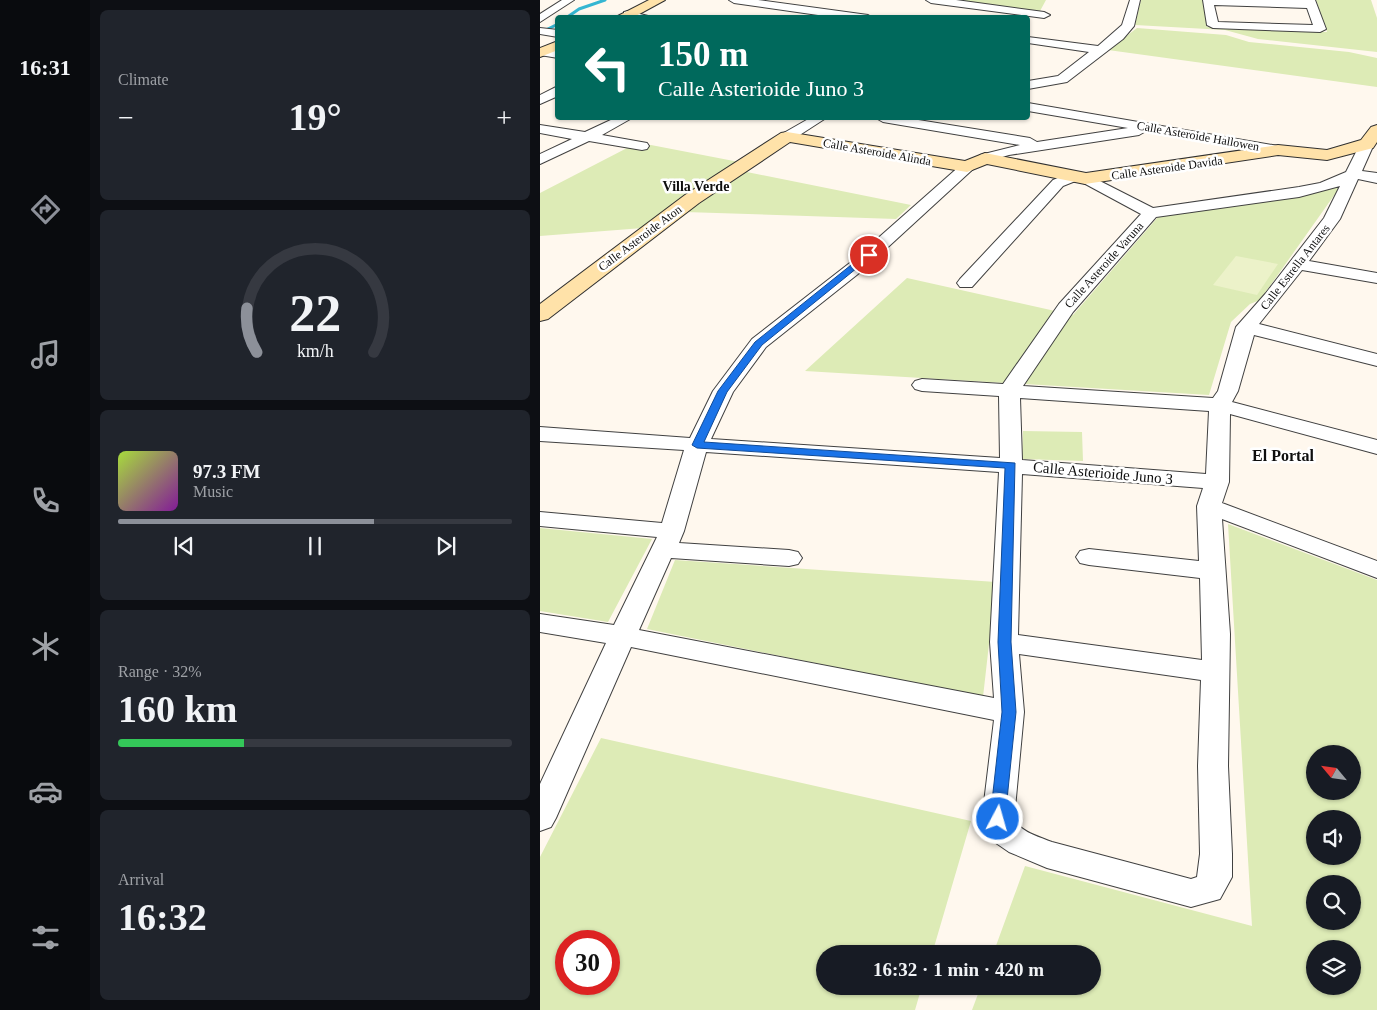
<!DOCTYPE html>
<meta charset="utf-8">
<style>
:root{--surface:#171b24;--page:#20242c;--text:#f1f3f6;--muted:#9ea1a6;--line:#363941;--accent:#8c9099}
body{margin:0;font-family:"Times New Roman",serif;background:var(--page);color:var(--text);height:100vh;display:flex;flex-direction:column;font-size:19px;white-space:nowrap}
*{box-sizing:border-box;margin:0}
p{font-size:16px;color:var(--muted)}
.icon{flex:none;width:28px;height:28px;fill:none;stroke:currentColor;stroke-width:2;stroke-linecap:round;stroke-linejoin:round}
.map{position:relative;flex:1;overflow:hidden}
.panel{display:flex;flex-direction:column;gap:10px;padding:10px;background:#0d0f14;width:450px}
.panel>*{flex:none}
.top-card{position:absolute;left:15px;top:15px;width:475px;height:105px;border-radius:5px;box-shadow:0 1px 4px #0004;background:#00695c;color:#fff;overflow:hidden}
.needle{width:32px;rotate:299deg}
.controls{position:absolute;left:766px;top:745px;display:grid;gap:10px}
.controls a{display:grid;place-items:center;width:55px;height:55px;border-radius:50%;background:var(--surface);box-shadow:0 1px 4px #0004;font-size:25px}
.speed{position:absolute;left:15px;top:930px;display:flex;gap:10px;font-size:25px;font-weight:700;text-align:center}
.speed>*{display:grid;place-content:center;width:65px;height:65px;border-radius:50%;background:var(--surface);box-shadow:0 1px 4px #0004;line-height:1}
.speed .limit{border:8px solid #d22;background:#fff;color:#111}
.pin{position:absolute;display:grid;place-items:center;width:42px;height:42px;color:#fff;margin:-21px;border:2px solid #fff;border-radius:50%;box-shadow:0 1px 5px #0007}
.me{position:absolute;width:55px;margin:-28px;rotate:6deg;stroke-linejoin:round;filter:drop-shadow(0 0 4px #0008)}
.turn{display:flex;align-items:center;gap:18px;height:105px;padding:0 20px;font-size:22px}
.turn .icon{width:65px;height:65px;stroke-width:2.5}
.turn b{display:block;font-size:35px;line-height:42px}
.big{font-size:38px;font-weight:800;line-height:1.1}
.panel .widget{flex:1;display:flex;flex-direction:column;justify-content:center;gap:8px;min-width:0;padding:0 18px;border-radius:8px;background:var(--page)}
.panel .dial{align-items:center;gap:0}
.dial svg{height:130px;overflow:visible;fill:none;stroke:var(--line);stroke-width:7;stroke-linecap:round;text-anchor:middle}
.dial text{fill:var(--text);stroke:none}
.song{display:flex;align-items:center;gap:15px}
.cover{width:60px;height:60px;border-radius:8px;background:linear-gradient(135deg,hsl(80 70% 55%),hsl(290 70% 35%))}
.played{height:5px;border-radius:2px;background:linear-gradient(90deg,var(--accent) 65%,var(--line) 65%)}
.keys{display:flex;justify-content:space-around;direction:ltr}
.heat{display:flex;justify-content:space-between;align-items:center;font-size:28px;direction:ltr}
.charge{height:8px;border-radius:4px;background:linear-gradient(90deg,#34c759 32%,var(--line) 0)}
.trip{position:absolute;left:276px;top:945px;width:285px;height:50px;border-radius:25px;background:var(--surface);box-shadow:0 1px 4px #0004;font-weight:800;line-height:50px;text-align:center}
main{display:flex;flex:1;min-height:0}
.menu{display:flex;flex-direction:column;width:90px;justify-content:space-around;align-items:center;background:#090b0e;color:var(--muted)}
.menu .icon{width:35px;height:35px}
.menu .active{color:var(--accent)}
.menu b{font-size:22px;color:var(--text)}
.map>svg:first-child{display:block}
</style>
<main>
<nav class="menu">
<b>16:31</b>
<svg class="icon active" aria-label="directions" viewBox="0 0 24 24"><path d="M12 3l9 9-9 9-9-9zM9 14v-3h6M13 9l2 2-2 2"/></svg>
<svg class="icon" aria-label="music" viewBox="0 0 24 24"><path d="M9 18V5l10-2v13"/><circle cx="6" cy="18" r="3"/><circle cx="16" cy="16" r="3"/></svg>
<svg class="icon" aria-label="phone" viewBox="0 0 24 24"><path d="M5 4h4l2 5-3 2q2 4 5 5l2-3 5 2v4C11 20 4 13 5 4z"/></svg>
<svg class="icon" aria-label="climate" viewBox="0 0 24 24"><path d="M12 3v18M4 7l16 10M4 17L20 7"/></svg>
<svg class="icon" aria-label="car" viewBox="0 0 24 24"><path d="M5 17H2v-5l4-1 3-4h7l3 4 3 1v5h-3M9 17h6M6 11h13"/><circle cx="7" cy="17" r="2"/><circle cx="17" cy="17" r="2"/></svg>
<svg class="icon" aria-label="filters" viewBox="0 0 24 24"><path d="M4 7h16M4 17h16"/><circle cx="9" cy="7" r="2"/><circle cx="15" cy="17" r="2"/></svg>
</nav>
<section class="panel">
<div class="widget"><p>Climate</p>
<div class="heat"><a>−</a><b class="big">19°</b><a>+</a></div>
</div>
<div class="widget dial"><svg viewBox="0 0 100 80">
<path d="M14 69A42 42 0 1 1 86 69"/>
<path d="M14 69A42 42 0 0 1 8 42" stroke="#8c9099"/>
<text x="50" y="56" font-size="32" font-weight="700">22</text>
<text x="50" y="72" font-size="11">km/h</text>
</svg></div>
<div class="widget">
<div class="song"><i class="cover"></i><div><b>97.3 FM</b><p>Music</p></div></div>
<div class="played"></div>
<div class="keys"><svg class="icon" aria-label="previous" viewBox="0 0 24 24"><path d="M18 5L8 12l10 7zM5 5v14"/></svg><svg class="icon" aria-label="pause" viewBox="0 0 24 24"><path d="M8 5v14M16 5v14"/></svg><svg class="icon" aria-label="next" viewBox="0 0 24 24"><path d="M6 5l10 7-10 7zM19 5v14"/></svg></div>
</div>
<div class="widget"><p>Range · 32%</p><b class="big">160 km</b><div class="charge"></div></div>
<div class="widget"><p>Arrival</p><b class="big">16:32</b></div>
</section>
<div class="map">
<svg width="837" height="1010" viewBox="0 0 837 1010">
<rect width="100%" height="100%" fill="#fff8ee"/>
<!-- green -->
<path fill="#ddebb6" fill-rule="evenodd" d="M406,0H506L500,11Z
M601,0H663L667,27L787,32L776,0H831L837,18V52L718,39L685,30L595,25Z
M597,28L686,35L709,42L809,52L837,58V87L568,50Z
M111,145L199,162L103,228L0,236V193L89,147Z
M202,171L371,205L356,219L145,212Z
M800,187L720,300L710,304L691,322L669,395L265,371L367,278L533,315L618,217Z
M483,431L542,432L543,461L482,459Z
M688,524L837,580V1010H432L441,986H552V954H453L485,866L712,926ZM775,754H812V791H775ZM775,819H812V856H775ZM775,884H812V921H775ZM775,949H812V986H775Z
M0,528L112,539L68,622L0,611Z
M135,560L456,582L443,697L107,629Z
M61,738L431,821L392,954H285V986H382L375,1010H0V857ZM69,941V984H26V941Z"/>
<!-- pitch -->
<path fill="#ecf2c9" d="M696,256L738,264L717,295L673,285Z"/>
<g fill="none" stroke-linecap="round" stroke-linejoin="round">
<!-- stream -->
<path stroke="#35b6d2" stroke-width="3" d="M26,18L39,9L65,0
M0,33L18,24"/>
<defs>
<path id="street" d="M22,0H34L0,22V14Z
M189,0H218L328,15L333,18H299L194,3Z
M386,0H416L504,12L510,15L504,18L391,3Z
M590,0H600L594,26L583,39L527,82L488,89V81L518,76L549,52L488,43V37L558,46L582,25Z
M663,0H775L786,29L780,32L673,28L667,25ZM674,5L767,8L773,25L678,22Z
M88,11L116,18L84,16V12Z
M0,28L18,30V37L0,34Z
M2,48L18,50V58L0,55V49Z
M18,86V96L0,104V95Z
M488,103L738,146L745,150L738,154L606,131L599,135L469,155L445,162L438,158L440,155L480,145L343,122L336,118H366L490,138L497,142L588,128L488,111Z
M75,118H92L62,135L107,143L109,146L107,149L102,150L49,141L0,164V154L32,139L0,133V125L45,132Z
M270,118H286L252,140H242L240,137L242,134Z
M827,140L834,144L822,171L837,173V183L818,179L800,219L769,261L837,273V283L762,270L719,324L837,354V366L714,335L698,391L692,402L837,440V454L690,414L689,482L682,503L837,561V578L682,519L690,634L688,766L692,854V877L680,899L651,907L507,868L469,852L453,841L442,819L454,720L91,647L16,818L11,827L0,831V784L66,643L0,632V614L74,625L117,537L0,526V512L122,523L144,450L0,441V427L150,438L173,391L212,339L311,262L422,164H432L435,167L432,170L323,270L226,347L193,392L171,439L460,458L459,396L382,391L375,389L372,385L375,381L382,379L463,384L519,304L601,214L538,180L523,186L432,287H420L417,283L420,279L513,180L534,171L541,175L550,176L613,208L759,187L780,183L806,172L820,144ZM800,186L784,218L726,293L696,327L678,391L673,398L483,386L533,312L616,217L759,197ZM480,398L669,411L666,474L482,460ZM166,452L459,472L450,642L454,698L99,630L131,558L249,566L258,564L262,558L258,552L249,550L139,543L144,531ZM482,474L663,488L657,506L659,561L549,549L540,551L536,557L540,563L549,565L660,578L662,660L478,635ZM479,654L661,680L658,766L660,854L657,877L651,879L512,842C500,837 480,832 474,819L484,712Z"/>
<path id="secondary" d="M109,0H125L92,18H74Z
M18,41V50L0,57V48Z
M837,125V142L833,148L787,160L738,155L545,184L447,164L427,172L250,142L159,203L8,319L0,321V304L145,195L241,133L247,132L425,161L445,153L546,173L738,145L787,150L821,140L831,127Z"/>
</defs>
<!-- street casing -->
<use href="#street" stroke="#414141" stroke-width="2"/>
<!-- secondary casing -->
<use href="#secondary" stroke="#303030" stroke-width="2"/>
<!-- street -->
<use href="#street" fill="#fff" fill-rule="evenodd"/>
<!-- secondary -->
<use href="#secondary" fill="#ffe2a9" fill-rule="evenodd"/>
</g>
<!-- route -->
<path fill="#1a73e8" stroke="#114b97" d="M326,253L333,255L222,345L187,392L164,442L475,463L471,642L476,712L465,819L463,824L458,825L452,824L450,819L462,712L458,642L465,468L157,448L152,445L178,391L215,342Z"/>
<g text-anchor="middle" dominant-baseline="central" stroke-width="5" stroke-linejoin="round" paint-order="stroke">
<!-- far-street labels -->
<g font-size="12" fill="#0e0e0e" stroke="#fff">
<text transform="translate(658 136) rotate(10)">Calle Asteroide Hallowen</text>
<text transform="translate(337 152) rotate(10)">Calle Asteroide Alinda</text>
<text transform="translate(627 168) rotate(-8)">Calle Asteroide Davida</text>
<text transform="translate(100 238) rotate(-37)">Calle Asteroide Aton</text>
<text transform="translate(564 265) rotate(-48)">Calle Asteroide Varuna</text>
<text transform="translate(755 267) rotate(-52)">Calle Estrella Antares</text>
</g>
<!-- far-neighbourhood labels -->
<g font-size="14" font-weight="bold" fill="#0e0e0e" stroke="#fff">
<text x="156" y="186">Villa Verde</text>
</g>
<!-- street labels -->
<g font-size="15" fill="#0e0e0e" stroke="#fff">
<text transform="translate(563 473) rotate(5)">Calle Asterioide Juno 3</text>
</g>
<!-- neighbourhood labels -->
<g font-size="16" font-weight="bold" fill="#0e0e0e" stroke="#fff">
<text x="743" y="455">El Portal</text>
</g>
</g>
</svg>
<div class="controls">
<a><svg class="needle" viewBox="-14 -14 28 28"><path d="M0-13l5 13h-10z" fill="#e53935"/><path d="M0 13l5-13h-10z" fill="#9ea1a6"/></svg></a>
<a><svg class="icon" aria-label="sound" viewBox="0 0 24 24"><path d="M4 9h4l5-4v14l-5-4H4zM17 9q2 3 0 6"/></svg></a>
<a><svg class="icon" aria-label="search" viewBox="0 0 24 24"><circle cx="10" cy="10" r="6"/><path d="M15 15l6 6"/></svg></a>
<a><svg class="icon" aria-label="layers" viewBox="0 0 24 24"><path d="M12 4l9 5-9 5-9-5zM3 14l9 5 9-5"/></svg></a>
</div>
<div class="speed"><div class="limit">30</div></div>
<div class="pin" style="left:329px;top:255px;background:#d93025"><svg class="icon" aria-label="arrive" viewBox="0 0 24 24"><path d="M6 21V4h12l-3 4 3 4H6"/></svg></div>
<svg class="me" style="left:458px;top:819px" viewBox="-20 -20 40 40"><circle r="17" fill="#1a73e8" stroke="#fff" stroke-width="3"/><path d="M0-11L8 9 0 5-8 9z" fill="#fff"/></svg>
<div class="trip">16:32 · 1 min · 420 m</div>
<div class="top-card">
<div class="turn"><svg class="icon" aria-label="left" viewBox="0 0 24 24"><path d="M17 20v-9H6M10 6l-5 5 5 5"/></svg><div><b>150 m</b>Calle Asterioide Juno 3</div></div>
</div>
</div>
</main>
